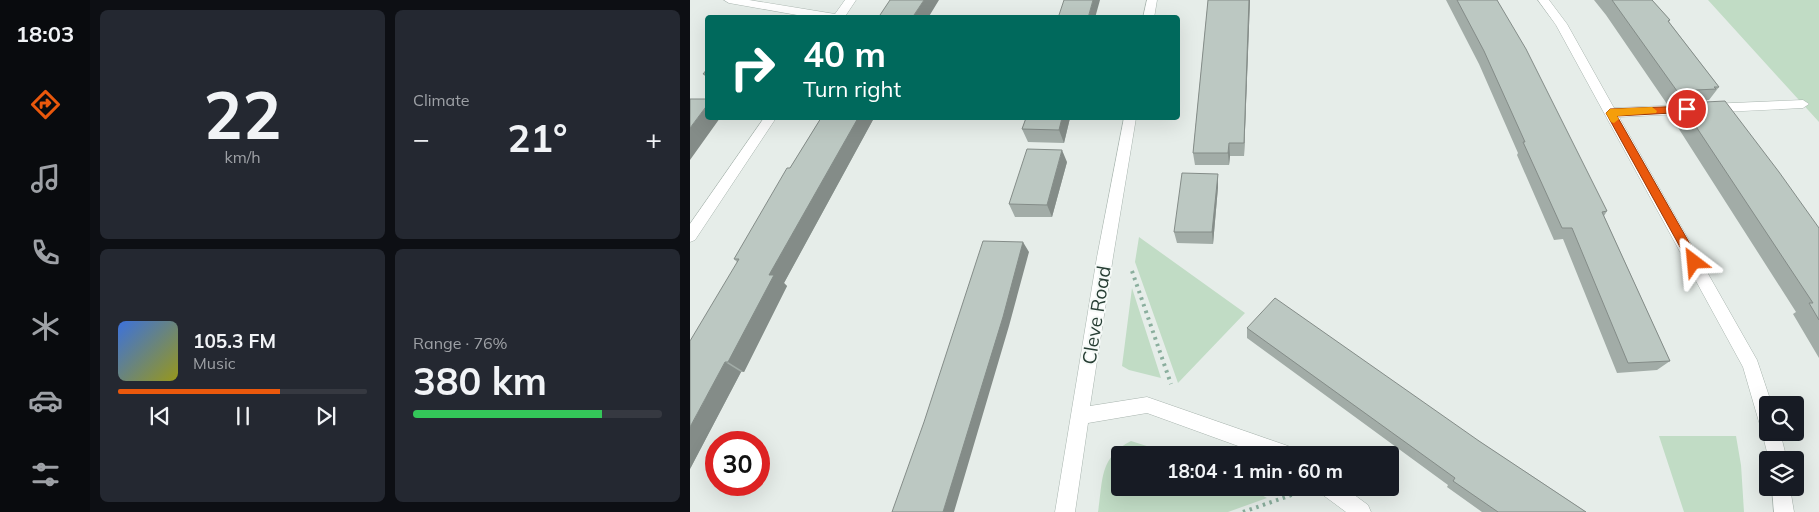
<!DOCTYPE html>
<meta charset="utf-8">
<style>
:root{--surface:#171b24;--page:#242831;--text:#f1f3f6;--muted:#9ea1a6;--line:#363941;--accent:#ea580c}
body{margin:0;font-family:Mulish,sans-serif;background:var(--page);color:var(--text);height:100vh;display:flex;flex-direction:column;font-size:19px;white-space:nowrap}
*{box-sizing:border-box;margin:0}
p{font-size:16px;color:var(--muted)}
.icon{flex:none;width:28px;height:28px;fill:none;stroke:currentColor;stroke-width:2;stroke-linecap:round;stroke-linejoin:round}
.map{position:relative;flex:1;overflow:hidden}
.drawer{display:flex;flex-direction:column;gap:10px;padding:10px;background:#0d0f14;width:600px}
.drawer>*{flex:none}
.hud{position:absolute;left:15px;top:15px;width:475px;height:105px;border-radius:5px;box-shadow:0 5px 20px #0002;background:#00695c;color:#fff;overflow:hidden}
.controls{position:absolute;left:1069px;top:396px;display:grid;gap:10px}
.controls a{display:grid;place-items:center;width:45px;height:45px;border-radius:5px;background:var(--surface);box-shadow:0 5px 20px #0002;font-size:25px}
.speed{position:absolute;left:15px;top:431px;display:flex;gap:10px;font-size:25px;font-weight:700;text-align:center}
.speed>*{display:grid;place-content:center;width:65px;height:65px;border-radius:50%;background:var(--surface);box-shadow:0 5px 20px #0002;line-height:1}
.speed .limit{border:8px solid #d22;background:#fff;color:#111}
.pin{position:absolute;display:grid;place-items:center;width:42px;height:42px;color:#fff;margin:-21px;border:2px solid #fff;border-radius:50%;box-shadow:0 1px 5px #0007}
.me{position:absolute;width:55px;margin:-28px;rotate:331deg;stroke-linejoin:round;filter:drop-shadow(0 0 4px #0008)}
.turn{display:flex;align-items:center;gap:18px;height:105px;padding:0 15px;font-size:22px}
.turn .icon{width:65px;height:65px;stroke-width:2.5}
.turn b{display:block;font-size:35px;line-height:42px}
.big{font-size:38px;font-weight:700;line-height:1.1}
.drawer .card{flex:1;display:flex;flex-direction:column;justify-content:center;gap:8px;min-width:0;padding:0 18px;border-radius:8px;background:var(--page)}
.drawer .dial{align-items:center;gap:0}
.dial b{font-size:65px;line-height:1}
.song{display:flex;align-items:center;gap:15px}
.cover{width:60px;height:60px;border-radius:8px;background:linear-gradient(135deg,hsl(220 70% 55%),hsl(60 70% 35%))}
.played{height:5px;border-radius:2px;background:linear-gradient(90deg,var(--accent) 65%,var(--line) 65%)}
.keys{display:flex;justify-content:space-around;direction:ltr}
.heat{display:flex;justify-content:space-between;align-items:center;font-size:28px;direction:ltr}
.charge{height:8px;border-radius:4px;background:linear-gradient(90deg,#34c759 76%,var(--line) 0)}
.drawer .tiles{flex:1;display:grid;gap:10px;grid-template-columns:repeat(2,1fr)}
.trip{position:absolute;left:421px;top:446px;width:288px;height:50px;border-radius:5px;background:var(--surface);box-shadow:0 5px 20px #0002;font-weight:700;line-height:50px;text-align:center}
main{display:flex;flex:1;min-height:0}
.tab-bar{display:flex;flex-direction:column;width:90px;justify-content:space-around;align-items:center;background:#090b0e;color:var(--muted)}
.tab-bar .icon{width:35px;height:35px}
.tab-bar .current{color:var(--accent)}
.tab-bar b{font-size:22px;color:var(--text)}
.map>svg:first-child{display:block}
</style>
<main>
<nav class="tab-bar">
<b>18:03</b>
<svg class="icon current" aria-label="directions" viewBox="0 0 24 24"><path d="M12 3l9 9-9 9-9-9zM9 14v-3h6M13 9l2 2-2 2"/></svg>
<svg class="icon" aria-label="music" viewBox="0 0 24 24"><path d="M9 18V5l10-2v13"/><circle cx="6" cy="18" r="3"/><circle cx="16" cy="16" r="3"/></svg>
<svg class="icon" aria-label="phone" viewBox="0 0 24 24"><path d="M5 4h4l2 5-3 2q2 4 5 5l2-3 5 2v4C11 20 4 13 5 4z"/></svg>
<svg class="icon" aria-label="climate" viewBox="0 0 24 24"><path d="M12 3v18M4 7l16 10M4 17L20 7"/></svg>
<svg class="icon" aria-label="car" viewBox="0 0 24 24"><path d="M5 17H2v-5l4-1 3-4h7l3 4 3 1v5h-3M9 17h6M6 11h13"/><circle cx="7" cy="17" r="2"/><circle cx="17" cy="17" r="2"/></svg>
<svg class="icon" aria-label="filters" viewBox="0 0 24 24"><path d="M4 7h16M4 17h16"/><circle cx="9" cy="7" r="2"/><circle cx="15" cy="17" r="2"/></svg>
</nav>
<section class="drawer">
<div class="tiles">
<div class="card dial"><b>22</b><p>km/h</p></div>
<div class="card"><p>Climate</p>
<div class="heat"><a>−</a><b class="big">21°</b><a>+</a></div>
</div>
<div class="card">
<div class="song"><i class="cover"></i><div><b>105.3 FM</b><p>Music</p></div></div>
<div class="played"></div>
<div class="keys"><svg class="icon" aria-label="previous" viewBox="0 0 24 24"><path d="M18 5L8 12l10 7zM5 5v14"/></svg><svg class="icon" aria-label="pause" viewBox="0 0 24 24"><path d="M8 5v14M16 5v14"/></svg><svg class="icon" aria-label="next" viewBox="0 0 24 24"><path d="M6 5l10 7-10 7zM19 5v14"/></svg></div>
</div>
<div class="card"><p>Range · 76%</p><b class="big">380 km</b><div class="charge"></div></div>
</div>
</section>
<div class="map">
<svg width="1129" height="512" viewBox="0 0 1129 512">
<rect width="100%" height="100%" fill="#e6ede9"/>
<!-- green -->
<path fill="#c1dcc5" d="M1018,0H1129V122Z
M449,237L555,313L488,383L445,262Z
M442,288L471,378L439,370L432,366Z
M969,436H1046L1051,465L1054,512H994Z
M441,441L485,455H430V488H559L577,498L538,512H408C413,481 409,457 441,441Z"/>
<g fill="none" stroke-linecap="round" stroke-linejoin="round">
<defs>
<path id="minor" d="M34,0H59L145,14L155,0H166L154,18H124L39,3Z
M457,0H467L464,18H453Z
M848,0H859L877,24L924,108L1113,100L1119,104L1113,108L929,117L1067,360L1082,405H1078V432H1090L1097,460H1079L1072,432L1073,429L1069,422L1053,367L866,25Z
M74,118H86L5,240L0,242V224Z
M434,118H446L423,257L400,406L457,397L598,446L604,449L607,455H573L457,413L398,423L385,512H365L407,257Z
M631,488H655L678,505L681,512H656L633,495Z
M1082,488H1100L1104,512H1084Z"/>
</defs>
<!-- minor casing -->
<use href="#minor" stroke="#a9b5af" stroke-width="1"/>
<!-- path -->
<path stroke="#8aae9d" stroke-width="4" stroke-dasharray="2.5 4.5" stroke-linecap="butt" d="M442,271L481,384
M553,512L613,491"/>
<!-- minor -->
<use href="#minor" fill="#fff" fill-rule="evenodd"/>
</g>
<!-- wall -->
<path fill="#a2aca7" d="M518,0H560L554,156H540L539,165H505L503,153Z
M756,0H807L917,211L914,216L980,361L967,370L927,373L873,239L864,240L827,155L828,153L789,64Z
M904,0H962L980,20L979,22L1029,87L1019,100H1017L1016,102L1129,228V358L1103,314L1106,312L987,126L990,122L986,116L995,103L977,104L916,15Z
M18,68V79L13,74Z
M131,118H184L94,283L97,286L54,372H51L0,469L47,262L44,259L100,168Z
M336,118H380L374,143L338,142L332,129Z
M377,162L362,217H325L319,204Z
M528,174V187L523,244L487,243L484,232Z
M557,328L789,441L896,512H792L757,487L758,485L557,338Z"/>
<!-- shaded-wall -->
<path fill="#848c88" d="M234,0H249L238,18H222Z
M403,0H410L405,18H398Z
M559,0H560L554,156V143Z
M18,104V118H30L0,160V128Z
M168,118H184L94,283L97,286L54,372L38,362L79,275Z
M372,118H380L374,143L369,130Z
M539,143L540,156L539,165L538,153Z
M372,150L377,162L362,217L357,205Z
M528,174V187L523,244L522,232Z
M333,242L339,252L319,326L264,512H253Z
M35,362L51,372L0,469V427Z"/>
<!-- building -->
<path fill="#bcc8c2" stroke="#848c88" d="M200,0H234L222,18H188Z
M374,0H403L398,18H368Z
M518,0H559L554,143H539L538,153H503Z
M767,0H807L836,49L917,211L912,212L980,361L938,363L882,228H872L833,142H835L794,51Z
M922,0H962L980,20L978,21L1029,87H1024L1026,89L987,91Z
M18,68V74H13Z
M0,99H18V104L0,128Z
M1035,101L1089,172L1129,228V320L1119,303H1123L997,113H1002L995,103Z
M131,118H168L79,275H84L38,362H35L0,427V341L49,259H44L97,168H100Z
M336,118H372L369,130L332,129Z
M337,149L372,150L357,205L319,204Z
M492,173L528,174L522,232H484Z
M293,241L333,242L313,317L253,512H202L234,422Z
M585,298L789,441L896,512H808L763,481L765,478L557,328Z"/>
<!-- route -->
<path fill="#ea580c" stroke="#983908" d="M997,106L1001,107V112L927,116L1008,258L1009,262L1008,265H1000L916,113L920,109Z"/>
<!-- slow -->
<path fill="#f59e0b" d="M962,107L967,111L966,113L927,116L929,119L924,123L921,122L916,113L920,109Z"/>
<g text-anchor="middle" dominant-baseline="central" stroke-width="4" stroke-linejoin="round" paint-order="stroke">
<!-- street labels -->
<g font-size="19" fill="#273e34" stroke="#f6faf8">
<text transform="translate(406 315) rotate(-81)">Cleve Road</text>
</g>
</g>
</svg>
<div class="controls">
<a><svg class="icon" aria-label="search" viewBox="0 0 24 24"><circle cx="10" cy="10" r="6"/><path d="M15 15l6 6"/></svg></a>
<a><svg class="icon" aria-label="layers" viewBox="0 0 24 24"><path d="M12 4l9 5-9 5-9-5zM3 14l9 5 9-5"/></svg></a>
</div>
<div class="speed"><div class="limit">30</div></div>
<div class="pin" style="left:997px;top:109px;background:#d93025"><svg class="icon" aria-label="arrive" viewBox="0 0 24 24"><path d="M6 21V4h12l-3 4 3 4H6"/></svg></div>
<svg class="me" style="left:1004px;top:262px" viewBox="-20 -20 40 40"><path d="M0-17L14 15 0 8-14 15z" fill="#ea580c" stroke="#fff" stroke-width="4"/></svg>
<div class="trip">18:04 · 1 min · 60 m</div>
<div class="hud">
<div class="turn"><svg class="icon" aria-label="right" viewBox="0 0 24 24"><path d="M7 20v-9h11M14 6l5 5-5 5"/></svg><div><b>40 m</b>Turn right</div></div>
</div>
</div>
</main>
